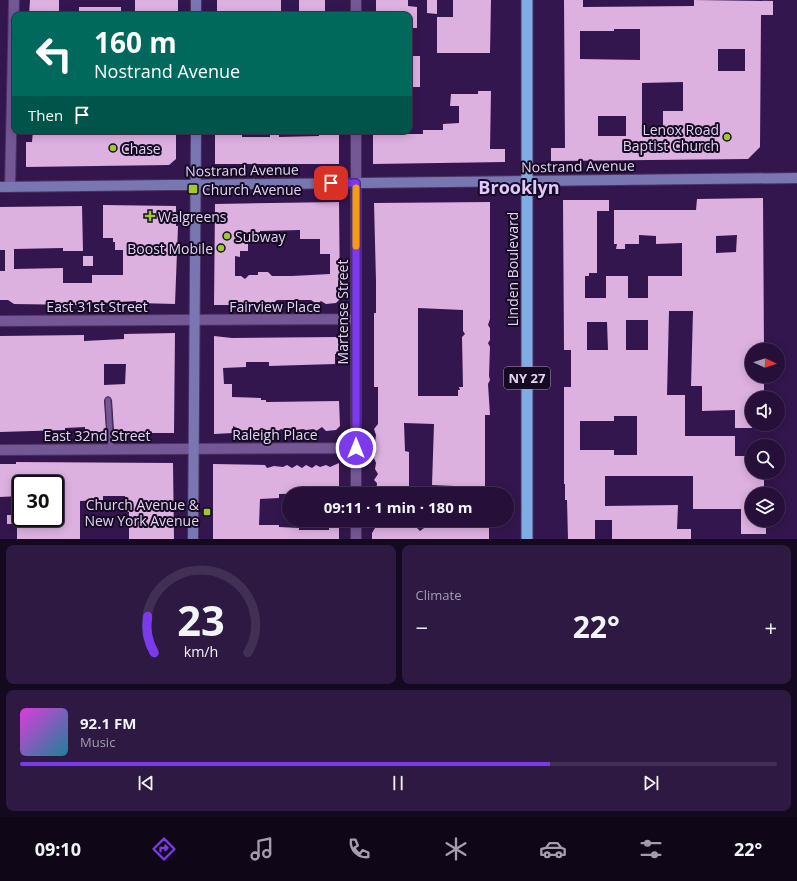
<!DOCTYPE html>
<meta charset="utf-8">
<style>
:root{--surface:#26103a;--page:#2e1942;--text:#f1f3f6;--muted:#a49daf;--line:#423054;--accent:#7c3aed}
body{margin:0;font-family:"Open Sans",sans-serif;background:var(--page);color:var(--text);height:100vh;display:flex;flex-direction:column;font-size:15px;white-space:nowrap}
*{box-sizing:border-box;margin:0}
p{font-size:13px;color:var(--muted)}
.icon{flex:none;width:22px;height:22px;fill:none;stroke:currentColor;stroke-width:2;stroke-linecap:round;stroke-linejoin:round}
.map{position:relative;height:539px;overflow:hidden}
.details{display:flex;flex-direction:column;gap:6px;padding:6px;background:#150920;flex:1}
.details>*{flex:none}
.guide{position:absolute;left:12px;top:12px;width:400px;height:122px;border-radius:8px;box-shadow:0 2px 10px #0003,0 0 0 1px var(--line);background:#00695c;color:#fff;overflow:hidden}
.needle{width:26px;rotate:94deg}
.buttons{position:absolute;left:745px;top:343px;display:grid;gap:8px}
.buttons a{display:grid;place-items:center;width:40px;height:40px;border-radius:50%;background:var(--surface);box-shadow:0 2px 10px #0003,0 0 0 1px var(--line);font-size:20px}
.speed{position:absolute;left:12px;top:475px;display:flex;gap:8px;font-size:20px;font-weight:700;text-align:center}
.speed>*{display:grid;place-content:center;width:52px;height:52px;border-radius:50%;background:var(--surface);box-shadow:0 2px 10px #0003,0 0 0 1px var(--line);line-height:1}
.speed .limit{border:2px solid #111;border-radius:6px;background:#fff;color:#111}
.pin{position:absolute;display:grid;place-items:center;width:34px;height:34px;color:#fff;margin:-17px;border-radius:8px;box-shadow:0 2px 6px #0006}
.me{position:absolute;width:44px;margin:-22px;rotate:0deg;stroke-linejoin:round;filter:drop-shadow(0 0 3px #0008)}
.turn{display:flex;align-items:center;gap:14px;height:84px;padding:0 16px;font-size:18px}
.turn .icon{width:52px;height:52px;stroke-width:2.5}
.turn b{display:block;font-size:28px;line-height:34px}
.then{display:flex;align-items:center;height:38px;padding:0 16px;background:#0003;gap:8px;font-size:15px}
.big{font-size:30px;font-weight:700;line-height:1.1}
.details .card{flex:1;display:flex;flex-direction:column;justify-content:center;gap:6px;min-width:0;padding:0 14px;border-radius:8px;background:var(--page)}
.details .dial{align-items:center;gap:0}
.dial svg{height:104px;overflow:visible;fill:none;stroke:var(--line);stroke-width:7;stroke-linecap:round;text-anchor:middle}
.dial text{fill:var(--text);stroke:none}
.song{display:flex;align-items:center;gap:12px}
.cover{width:48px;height:48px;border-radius:6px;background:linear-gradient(135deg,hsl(300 70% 55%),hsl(190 70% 35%))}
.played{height:4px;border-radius:2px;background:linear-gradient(90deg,var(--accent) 70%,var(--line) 70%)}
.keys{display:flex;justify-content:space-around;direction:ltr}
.heat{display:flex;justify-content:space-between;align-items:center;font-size:22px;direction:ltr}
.details .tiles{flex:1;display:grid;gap:6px;grid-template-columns:1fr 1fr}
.card:last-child{grid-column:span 2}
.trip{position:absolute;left:282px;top:487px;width:232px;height:40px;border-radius:20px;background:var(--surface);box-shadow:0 2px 10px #0003,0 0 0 1px var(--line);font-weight:700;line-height:40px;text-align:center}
.dock{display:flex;height:64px;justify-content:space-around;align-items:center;background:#0f0617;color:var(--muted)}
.dock .icon{width:28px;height:28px}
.dock .on{color:var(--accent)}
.dock b{font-size:18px;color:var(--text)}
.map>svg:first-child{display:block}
</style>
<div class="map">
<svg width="797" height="539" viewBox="0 0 797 539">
<rect width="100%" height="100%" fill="#33164e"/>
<!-- building -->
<path fill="#dcb0df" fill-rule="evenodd" d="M30,0H59V15H29Z
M135,0H178V15H135Z
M217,0H281V15H217Z
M299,0H325V15H299Z
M376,0H408V6L417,7V28H409V15H376Z
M427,0H437V14L427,13Z
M453,0H491L490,53H437V17H453Z
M564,0H583V7L694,6V0L773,1V15H761L760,147L748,159L551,161V148H565ZM614,29H640V60L580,59V31H614ZM718,49H745V71H718ZM683,82V111H663V135H642V83ZM598,116H626V136H598Z
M79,7H121V15H79Z
M409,56H420V87H409Z
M478,91H491L490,149H505V162L373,164V131H390V134H423V130H443V124L459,123V106H450L451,94H478Z
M33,131H176V159L169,165L26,167V142H32Z
M215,131H242V137H270V131H279V137L319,136V131H339V164H215Z
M763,198L764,350H752V376H764V398H752V428H735V410L702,411V386H691L693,311H669L667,395H685V436H735V456H752V472H764V494H752V520H766V534H741V509H693V476H605V506L678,505L677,529H691V539H612V520H595V539H568L567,500H565V484H564V387H571V350H564L563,200H609V211H597V273H589V276H585V298H606V276H628V298H648V276H682V243L656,244V236L639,235V244H625V249H616L617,244H614V210H696L697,199ZM737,235L736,252L716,253V236ZM626,320H648V350H626ZM587,322H607L608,350H587ZM614,416H637V455H614V450H580V421H614Z
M339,202L340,299L336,303L326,304L321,301L317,304L311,300H277L271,305L265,302L261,304L254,302L239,305H214L215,204ZM300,230V239H320V254H330V274L292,276H272L268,272H258V275H249L245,279L241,276H235V256L240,257V251H248V242H260V231Z
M490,202V319L488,325L490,328V340L488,343L490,347L489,376L490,380L488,384L490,415H485V494H455V486L432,485L434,424L404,423L405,451L409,452V492H405V494H376L377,483L374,480L378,474L375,469L376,463L374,458L376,452L374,449L376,435L374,429L378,424V387H374V313H376V281L374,203ZM418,308L463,310V331L465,334L462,337L463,387H459L460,390H458V396H418Z
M103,205L176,206V226H178L175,304L136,303V301L119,302L116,300L110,303L80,302V305L14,304L8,300H0V271H5V250H0V207L82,206L83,251H63V248L14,249V269L63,268V283H92V275H123V250H115V242H113V238H103Z
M83,256H93V266H83Z
M175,333L174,433H126V431H114L112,400L108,396L104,400L106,431L104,432H85V427L65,428V430L0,432V336L84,335V341L124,339V334ZM104,364H126L125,384L104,385Z
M214,336L232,338L338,337L339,354H335V364L269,366V362H246V367L223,368L224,384H232V397L261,398V400H266V402L339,401L340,426L336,430L326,431L322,427L316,431L314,429L306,430L303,429L288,431L281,429L278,431L273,429L268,432L265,429L255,431L249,429L245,432L233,426V433L214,434Z
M16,462L173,463L174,539H129V512H126L125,496H103V500L80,501V539H17V524H7V515H21V518H55V484H21V496L0,497V464H16Z
M339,463V493L279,494V498L260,499L259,525H279V527L299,528V530H329V520H339V539H213V464L265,465L267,468L274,466L283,467L287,465L292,468L297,465L302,468L306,465L312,468L316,465L320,467L326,465L330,467Z
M452,520H489V539H372V533L375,528H383V524L412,526V528H417L420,531L424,528H452Z"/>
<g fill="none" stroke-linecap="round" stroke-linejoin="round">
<defs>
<path id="service" d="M108,400L111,449"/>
<path id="minor" d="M356,15V0
M10,187L14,0
M0,321L356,319
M0,450L356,448
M356,494V131
M356,539V520"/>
<path id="secondary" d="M196,15V0
M0,187L797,178
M193,539L196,131"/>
<path id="trunk" d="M527,539V0"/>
</defs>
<!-- service casing -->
<use href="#service" stroke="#4b3261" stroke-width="7"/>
<!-- minor casing -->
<use href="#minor" stroke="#4b3261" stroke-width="12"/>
<!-- secondary casing -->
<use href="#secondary" stroke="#4b3261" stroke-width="12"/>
<!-- trunk casing -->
<use href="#trunk" stroke="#4b3261" stroke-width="13"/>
<!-- service -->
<use href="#service" stroke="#745795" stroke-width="5"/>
<!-- minor -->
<use href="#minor" stroke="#745795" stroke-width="10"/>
<!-- secondary -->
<use href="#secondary" stroke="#7877b2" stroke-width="10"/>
<!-- trunk -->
<use href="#trunk" stroke="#80ace4" stroke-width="11"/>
</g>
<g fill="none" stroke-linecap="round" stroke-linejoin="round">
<defs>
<path id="route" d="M331,183H356V448"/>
</defs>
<!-- route casing -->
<use href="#route" stroke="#51269a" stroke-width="10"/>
<!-- route -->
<use href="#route" stroke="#7c3aed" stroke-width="7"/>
<!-- slow -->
<path stroke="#f59e0b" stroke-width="7" d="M356,246V188"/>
</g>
<!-- markers -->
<g fill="#9eca2e" stroke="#160a22" stroke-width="1.5">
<circle cx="727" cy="137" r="4"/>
<circle cx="113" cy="148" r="4"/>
<rect x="188" y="184" width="10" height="10" rx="2"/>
<path d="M148 210h4v4h4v4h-4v4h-4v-4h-4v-4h4z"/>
<circle cx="227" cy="236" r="4"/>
<circle cx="221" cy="248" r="4"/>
<rect x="203" y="508" width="8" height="8" rx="2"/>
</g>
<g text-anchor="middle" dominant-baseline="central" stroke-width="4" stroke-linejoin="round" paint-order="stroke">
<!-- shield labels -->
<rect fill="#160a22" stroke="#a496b6" stroke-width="1" x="504" y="367" width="46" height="22" rx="3"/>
<g font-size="13" font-weight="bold" fill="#e1d2f5">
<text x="527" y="378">NY 27</text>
</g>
<!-- poi labels -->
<g font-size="14" fill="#e1d2f5" stroke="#160a22" text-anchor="start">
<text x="719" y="129" text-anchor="end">Lenox Road<tspan x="719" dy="16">Baptist Church</tspan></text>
<text x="121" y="148">Chase</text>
<text x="202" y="189">Church Avenue</text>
<text x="158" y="216">Walgreens</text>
<text x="235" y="236">Subway</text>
<text x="213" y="248" text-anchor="end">Boost Mobile</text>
<text x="199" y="504" text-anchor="end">Church Avenue &amp;<tspan x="199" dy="16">New York Avenue</tspan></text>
</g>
<!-- street labels -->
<g font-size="14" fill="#e1d2f5" stroke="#160a22">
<text transform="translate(578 166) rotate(-1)">Nostrand Avenue</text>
<text transform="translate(242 170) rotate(-1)">Nostrand Avenue</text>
<text transform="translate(512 269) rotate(-90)">Linden Boulevard</text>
<text x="97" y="306">East 31st Street</text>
<text x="275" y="306">Fairview Place</text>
<text transform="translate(342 312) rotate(-90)">Martense Street</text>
<text x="275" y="434">Raleigh Place</text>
<text x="97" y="435">East 32nd Street</text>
</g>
<!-- district labels -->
<g font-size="18" font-weight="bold" fill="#e0c8ff" stroke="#160a22">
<text x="519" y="187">Brooklyn</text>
</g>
</g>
</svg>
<div class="buttons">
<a><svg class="needle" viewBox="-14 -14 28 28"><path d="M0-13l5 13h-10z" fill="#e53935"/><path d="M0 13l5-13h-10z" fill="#a49daf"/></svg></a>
<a><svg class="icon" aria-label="sound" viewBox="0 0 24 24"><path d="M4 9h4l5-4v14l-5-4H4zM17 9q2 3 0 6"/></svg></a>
<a><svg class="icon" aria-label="search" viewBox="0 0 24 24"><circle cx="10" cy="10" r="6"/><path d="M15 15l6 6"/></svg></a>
<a><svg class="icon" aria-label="layers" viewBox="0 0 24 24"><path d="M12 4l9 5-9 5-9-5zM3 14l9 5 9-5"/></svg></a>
</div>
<div class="speed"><div class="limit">30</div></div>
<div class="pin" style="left:331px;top:183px;background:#d93025"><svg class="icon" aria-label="arrive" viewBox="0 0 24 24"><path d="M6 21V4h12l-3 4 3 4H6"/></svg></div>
<svg class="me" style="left:356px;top:448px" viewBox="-20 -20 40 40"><circle r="17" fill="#7c3aed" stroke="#fff" stroke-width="3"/><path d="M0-11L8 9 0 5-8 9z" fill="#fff"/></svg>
<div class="trip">09:11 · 1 min · 180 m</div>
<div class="guide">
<div class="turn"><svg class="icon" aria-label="left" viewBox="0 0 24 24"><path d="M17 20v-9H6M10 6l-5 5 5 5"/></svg><div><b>160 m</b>Nostrand Avenue</div></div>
<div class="then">Then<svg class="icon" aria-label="arrive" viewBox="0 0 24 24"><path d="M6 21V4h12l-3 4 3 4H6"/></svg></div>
</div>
</div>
<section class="details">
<div class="tiles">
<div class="card dial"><svg viewBox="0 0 100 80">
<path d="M14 69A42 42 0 1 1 86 69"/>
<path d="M14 69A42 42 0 0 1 9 41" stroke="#7c3aed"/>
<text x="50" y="56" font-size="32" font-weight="700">23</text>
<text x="50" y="72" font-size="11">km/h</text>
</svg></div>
<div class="card"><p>Climate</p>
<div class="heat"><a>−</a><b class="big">22°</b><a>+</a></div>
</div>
<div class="card">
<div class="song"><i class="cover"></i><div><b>92.1 FM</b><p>Music</p></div></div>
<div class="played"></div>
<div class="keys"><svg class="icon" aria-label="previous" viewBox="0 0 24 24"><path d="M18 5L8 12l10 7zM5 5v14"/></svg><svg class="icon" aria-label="pause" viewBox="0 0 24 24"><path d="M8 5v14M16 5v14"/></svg><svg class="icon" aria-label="next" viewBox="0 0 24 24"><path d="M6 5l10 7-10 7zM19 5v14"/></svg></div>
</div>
</div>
</section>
<nav class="dock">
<b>09:10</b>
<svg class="icon on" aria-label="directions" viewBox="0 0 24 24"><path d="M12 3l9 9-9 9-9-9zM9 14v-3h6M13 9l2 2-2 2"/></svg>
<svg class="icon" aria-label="music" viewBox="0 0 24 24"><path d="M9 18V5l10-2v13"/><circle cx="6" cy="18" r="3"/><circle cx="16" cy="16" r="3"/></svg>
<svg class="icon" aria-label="phone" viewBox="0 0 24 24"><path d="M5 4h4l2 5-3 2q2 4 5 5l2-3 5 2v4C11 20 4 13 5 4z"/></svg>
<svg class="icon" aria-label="climate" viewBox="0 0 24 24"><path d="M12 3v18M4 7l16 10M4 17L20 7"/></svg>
<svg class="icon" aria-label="car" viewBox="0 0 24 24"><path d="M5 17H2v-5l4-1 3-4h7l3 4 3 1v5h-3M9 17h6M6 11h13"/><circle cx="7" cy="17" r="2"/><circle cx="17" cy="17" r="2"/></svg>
<svg class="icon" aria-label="filters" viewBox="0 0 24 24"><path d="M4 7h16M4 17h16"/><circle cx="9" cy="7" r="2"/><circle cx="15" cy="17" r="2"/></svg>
<b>22°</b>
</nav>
